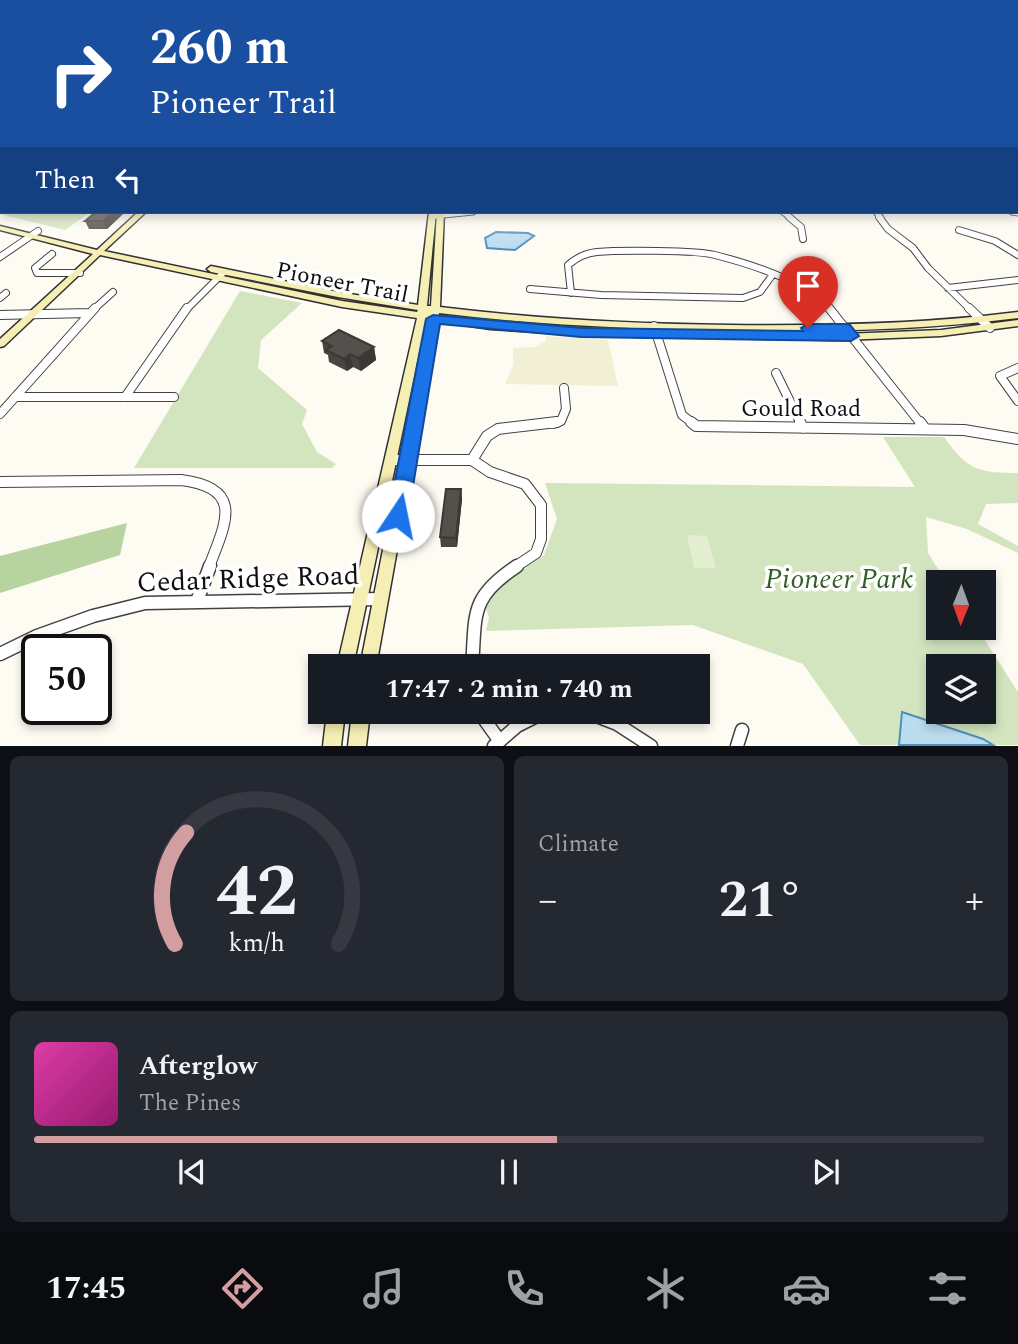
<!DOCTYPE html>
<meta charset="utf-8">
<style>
:root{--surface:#171b24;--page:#242831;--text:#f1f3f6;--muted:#9ea1a6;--line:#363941;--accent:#d39ea2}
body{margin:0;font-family:Spectral,serif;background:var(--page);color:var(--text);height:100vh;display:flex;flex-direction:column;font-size:26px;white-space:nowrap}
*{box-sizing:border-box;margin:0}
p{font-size:23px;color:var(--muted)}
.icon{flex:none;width:38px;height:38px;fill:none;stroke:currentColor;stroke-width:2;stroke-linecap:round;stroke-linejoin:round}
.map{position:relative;height:746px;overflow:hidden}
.drawer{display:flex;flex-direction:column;gap:10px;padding:10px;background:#0d0f14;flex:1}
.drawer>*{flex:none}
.guide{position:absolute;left:0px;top:0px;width:1018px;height:214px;box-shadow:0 4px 10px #0003;background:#1a4fa0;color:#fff;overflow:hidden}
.needle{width:46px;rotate:181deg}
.tools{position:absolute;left:926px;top:570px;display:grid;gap:14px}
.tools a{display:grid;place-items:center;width:70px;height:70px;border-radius:0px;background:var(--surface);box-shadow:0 4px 10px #0003;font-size:35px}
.speed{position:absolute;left:21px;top:634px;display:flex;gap:14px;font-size:35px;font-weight:700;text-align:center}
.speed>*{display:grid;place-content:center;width:91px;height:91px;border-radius:50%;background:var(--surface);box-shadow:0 4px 10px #0003;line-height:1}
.speed .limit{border:4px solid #111;border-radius:10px;background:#fff;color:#111}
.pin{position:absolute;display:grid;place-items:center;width:60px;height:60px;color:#fff;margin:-72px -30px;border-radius:50% 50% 50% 0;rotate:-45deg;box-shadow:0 0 7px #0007}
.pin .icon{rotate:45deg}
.me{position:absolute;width:77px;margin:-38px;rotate:11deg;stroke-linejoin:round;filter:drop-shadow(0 0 5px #0008)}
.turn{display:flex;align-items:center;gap:24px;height:147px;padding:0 35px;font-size:32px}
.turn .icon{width:91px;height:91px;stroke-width:2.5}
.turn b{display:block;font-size:49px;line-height:60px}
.then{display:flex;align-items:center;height:66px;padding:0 35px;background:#0003;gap:14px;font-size:26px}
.big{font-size:52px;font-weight:700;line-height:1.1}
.drawer .widget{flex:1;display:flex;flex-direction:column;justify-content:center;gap:10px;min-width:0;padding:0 24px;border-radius:10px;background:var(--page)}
.drawer .dial{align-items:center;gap:0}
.dial svg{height:182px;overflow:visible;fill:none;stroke:var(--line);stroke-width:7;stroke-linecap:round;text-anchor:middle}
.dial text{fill:var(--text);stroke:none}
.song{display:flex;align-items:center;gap:21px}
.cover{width:84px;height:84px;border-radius:10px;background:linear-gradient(135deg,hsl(320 70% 55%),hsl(320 70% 35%))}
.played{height:7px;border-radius:4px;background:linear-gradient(90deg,var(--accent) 55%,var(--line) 55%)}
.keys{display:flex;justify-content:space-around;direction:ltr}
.heat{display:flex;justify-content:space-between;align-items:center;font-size:38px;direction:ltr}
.drawer .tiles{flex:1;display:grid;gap:10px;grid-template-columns:1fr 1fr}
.widget:last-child{grid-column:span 2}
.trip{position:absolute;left:308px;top:654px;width:402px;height:70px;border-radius:0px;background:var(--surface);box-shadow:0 4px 10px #0003;font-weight:700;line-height:70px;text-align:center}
.menu{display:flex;height:112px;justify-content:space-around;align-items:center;background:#090b0e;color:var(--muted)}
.menu .icon{width:49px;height:49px}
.menu .active{color:var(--accent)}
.menu b{font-size:32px;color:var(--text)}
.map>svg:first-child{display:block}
</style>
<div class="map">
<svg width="1018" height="746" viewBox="0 0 1018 746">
<rect width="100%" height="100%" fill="#fdfbf2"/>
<!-- farmland -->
<path fill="#f1efd4" d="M546,336L608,340L618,386L505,384L513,365V348L535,347L546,341Z"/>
<!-- green -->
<path fill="#d2e5bf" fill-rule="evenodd" d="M0,145L2,212H90L65,230L0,214Z
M240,291L302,303L261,340L258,368L307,410L302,424L317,452L336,464L332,468H134Z
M883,437H944C968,471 979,473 1018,473V503L986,504L978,524L1018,546V553L967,529L926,517L928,553L947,583H938V628H977L1018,692V745H860L803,664L693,625L486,631L489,617L485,606L510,578L544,555L557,519L545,483L915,487ZM938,667H984V712H938Z"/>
<!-- forest -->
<path fill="#b7d3a0" d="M127,523L120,555L0,593V556Z"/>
<!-- pitch -->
<path fill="#e3edcf" d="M687,535L707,536L716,568H694Z"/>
<!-- water -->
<path fill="#bcdcef" stroke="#4c90be" stroke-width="2" d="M496,232L528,233L534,236L515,250L487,248L485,238Z
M902,712L983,739L993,745H899Z"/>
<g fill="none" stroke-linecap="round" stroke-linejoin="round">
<defs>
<path id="minor-far4" d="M783,212L791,218
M876,212L881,218
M1012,212L1018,213
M434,216L473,212"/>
<path id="minor-far3" d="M789,217L801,227L803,239
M879,217L888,229L913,248L928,268L971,310
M959,230L995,241L1018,255
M52,254L35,268L37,273H80
M0,257L38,231
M948,288L1018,280
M530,289L601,295L743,298L760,292L771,277
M571,293L568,265C576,258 586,253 597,252C617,250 698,250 715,255C750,264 808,282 830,310
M0,298L6,293
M93,310L113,292
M186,310L222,274"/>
<path id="minor-far2" d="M829,308L921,424
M969,308L990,328
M0,315L89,313
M654,326L682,415L694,424
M1018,368L1000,376L1018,401
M776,373L801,424
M15,397H174
M125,397L187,308
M0,414L95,308
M553,424L561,421L566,409L564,388"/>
<path id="minor-far1" d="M691,422L696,426L964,430L1018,439
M800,422L803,428
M920,422L925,429
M391,460H472L490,472L525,484L541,505V539L536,553L515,567
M472,460L487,436L498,429L557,422
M0,482L181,480C246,488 225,524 209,567"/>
<path id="minor" d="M197,601L210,566
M0,654L37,636L93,616L145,603L381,599
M472,667C476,614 469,598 517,566
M479,712L499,740
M586,712L617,724L651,746
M494,746L517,726L545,712
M737,746L742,730"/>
<path id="secondary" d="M138,212H146L104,251L342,301L417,312L418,310L338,297L211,272L207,269L211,266L338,292L418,305L429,212H436L427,306H431L437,212H444L440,307C537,319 634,324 731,325C827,326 923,324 1018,312V318C923,330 827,332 731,331C634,329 536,325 439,313V316L490,323L602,330L844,334L941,330L1018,320V326L941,336L844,340L602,336L490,329L438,321L376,667H360L428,320L426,319L353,667H337L417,318L342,307L100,255L4,346L0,347V339L93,254L0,230V226L97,250Z
M327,712H345L341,746H323Z
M352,712H370L366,746H348Z"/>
</defs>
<!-- minor-far4 casing -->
<use href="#minor-far4" stroke="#424242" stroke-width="7"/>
<!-- minor-far3 casing -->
<use href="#minor-far3" stroke="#424242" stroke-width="8"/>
<!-- minor-far2 casing -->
<use href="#minor-far2" stroke="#424242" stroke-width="10"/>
<!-- minor-far1 casing -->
<use href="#minor-far1" stroke="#424242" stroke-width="12"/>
<!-- minor casing -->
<use href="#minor" stroke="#424242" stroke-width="15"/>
<!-- secondary casing -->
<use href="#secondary" stroke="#313131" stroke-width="3"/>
<!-- minor-far4 -->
<use href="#minor-far4" stroke="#fff" stroke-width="5"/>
<!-- minor-far3 -->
<use href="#minor-far3" stroke="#fff" stroke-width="6"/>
<!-- minor-far2 -->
<use href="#minor-far2" stroke="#fff" stroke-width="8"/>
<!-- minor-far1 -->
<use href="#minor-far1" stroke="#fff" stroke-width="10"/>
<!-- minor -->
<use href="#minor" stroke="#fff" stroke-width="12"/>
<!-- secondary -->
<use href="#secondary" fill="#f6efb5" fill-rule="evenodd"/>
</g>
<!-- wall -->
<path fill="#4a4541" d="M124,213L107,229H89L85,221Z
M322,341L374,347L376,360L361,371L353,367L347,371L329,362L328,355L324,353Z
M461,489L462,499L457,547H441L440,537Z"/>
<!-- shaded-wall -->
<path fill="#3c3835" d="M114,212H124V213L107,229L103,221Z
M374,347L376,360L361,371L358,358Z
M350,354L353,367L347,371L344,359Z
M461,489L462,499L457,547L456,538Z"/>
<!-- building -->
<path fill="#56504c" stroke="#3c3835" stroke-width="2" d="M96,212H114L103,221H85Z
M339,330L374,347L358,358L350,354L344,359L326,350L332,346L322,341Z
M446,489H461L456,538L440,537Z"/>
<!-- sky -->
<linearGradient id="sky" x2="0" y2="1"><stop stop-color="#96c4eb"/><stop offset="0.58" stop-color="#fefdf9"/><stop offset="1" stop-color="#fefdf9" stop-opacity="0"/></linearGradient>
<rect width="1018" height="249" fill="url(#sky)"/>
<!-- route -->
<path fill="#1a73e8" stroke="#114b97" stroke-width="2" d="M433,315L581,328L803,331L801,328L808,324H845L850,325L859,336L851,341L581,337L440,324L408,516L405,522H391L388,516L426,319Z"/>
<g text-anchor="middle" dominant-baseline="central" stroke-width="7" stroke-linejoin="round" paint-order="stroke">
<!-- street labels -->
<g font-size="23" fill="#0f0f0f" stroke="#fff">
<text transform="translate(342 283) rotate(11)">Pioneer Trail</text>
<text x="801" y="409">Gould Road</text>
</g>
<!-- near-street labels -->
<g font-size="28" fill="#0f0f0f" stroke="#fff">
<text transform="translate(248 579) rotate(-2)">Cedar Ridge Road</text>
</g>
<!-- near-park labels -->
<g font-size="28" font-style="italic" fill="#325f26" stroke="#fff">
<text x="839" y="579">Pioneer Park</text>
</g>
</g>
</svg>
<div class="tools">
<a><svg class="needle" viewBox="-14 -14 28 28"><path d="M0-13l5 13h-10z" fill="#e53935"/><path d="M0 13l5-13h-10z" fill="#9ea1a6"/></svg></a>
<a><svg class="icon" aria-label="layers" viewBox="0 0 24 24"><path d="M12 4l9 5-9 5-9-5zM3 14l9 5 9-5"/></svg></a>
</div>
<div class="speed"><div class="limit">50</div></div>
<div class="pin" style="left:808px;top:328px;background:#d93025"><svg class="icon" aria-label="arrive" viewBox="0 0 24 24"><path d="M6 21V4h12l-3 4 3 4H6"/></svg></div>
<svg class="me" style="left:398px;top:516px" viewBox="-20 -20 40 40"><circle r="19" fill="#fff"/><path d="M0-13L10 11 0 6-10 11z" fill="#1a73e8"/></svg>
<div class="trip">17:47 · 2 min · 740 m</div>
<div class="guide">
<div class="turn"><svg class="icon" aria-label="right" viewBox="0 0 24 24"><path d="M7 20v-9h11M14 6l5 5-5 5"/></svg><div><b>260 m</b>Pioneer Trail</div></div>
<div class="then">Then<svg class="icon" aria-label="left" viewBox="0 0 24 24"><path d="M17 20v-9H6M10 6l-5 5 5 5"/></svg></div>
</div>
</div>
<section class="drawer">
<div class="tiles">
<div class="widget dial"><svg viewBox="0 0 100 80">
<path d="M14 69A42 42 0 1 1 86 69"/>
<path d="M14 69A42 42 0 0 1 19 20" stroke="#d39ea2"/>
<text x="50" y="56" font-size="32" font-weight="700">42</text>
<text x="50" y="72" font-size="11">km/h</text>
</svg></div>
<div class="widget"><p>Climate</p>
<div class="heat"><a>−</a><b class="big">21°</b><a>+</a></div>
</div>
<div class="widget">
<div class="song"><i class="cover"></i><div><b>Afterglow</b><p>The Pines</p></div></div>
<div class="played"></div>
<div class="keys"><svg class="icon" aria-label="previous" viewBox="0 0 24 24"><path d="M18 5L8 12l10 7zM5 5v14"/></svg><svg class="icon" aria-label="pause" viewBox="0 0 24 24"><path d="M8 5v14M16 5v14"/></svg><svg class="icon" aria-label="next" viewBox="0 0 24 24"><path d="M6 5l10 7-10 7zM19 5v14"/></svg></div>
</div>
</div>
</section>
<nav class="menu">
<b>17:45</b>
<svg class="icon active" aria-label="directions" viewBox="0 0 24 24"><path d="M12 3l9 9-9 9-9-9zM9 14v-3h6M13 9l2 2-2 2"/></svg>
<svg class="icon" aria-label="music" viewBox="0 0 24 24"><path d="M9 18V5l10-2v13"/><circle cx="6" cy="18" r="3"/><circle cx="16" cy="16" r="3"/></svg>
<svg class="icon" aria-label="phone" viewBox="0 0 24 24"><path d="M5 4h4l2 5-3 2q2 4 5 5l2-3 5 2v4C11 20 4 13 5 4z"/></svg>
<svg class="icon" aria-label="climate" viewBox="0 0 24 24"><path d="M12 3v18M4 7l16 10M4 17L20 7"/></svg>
<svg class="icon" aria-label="car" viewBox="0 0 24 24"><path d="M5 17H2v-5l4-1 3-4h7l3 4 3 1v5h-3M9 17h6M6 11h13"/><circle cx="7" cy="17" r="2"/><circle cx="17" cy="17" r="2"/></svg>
<svg class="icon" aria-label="filters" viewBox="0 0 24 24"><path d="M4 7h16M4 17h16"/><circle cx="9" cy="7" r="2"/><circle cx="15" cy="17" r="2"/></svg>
</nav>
